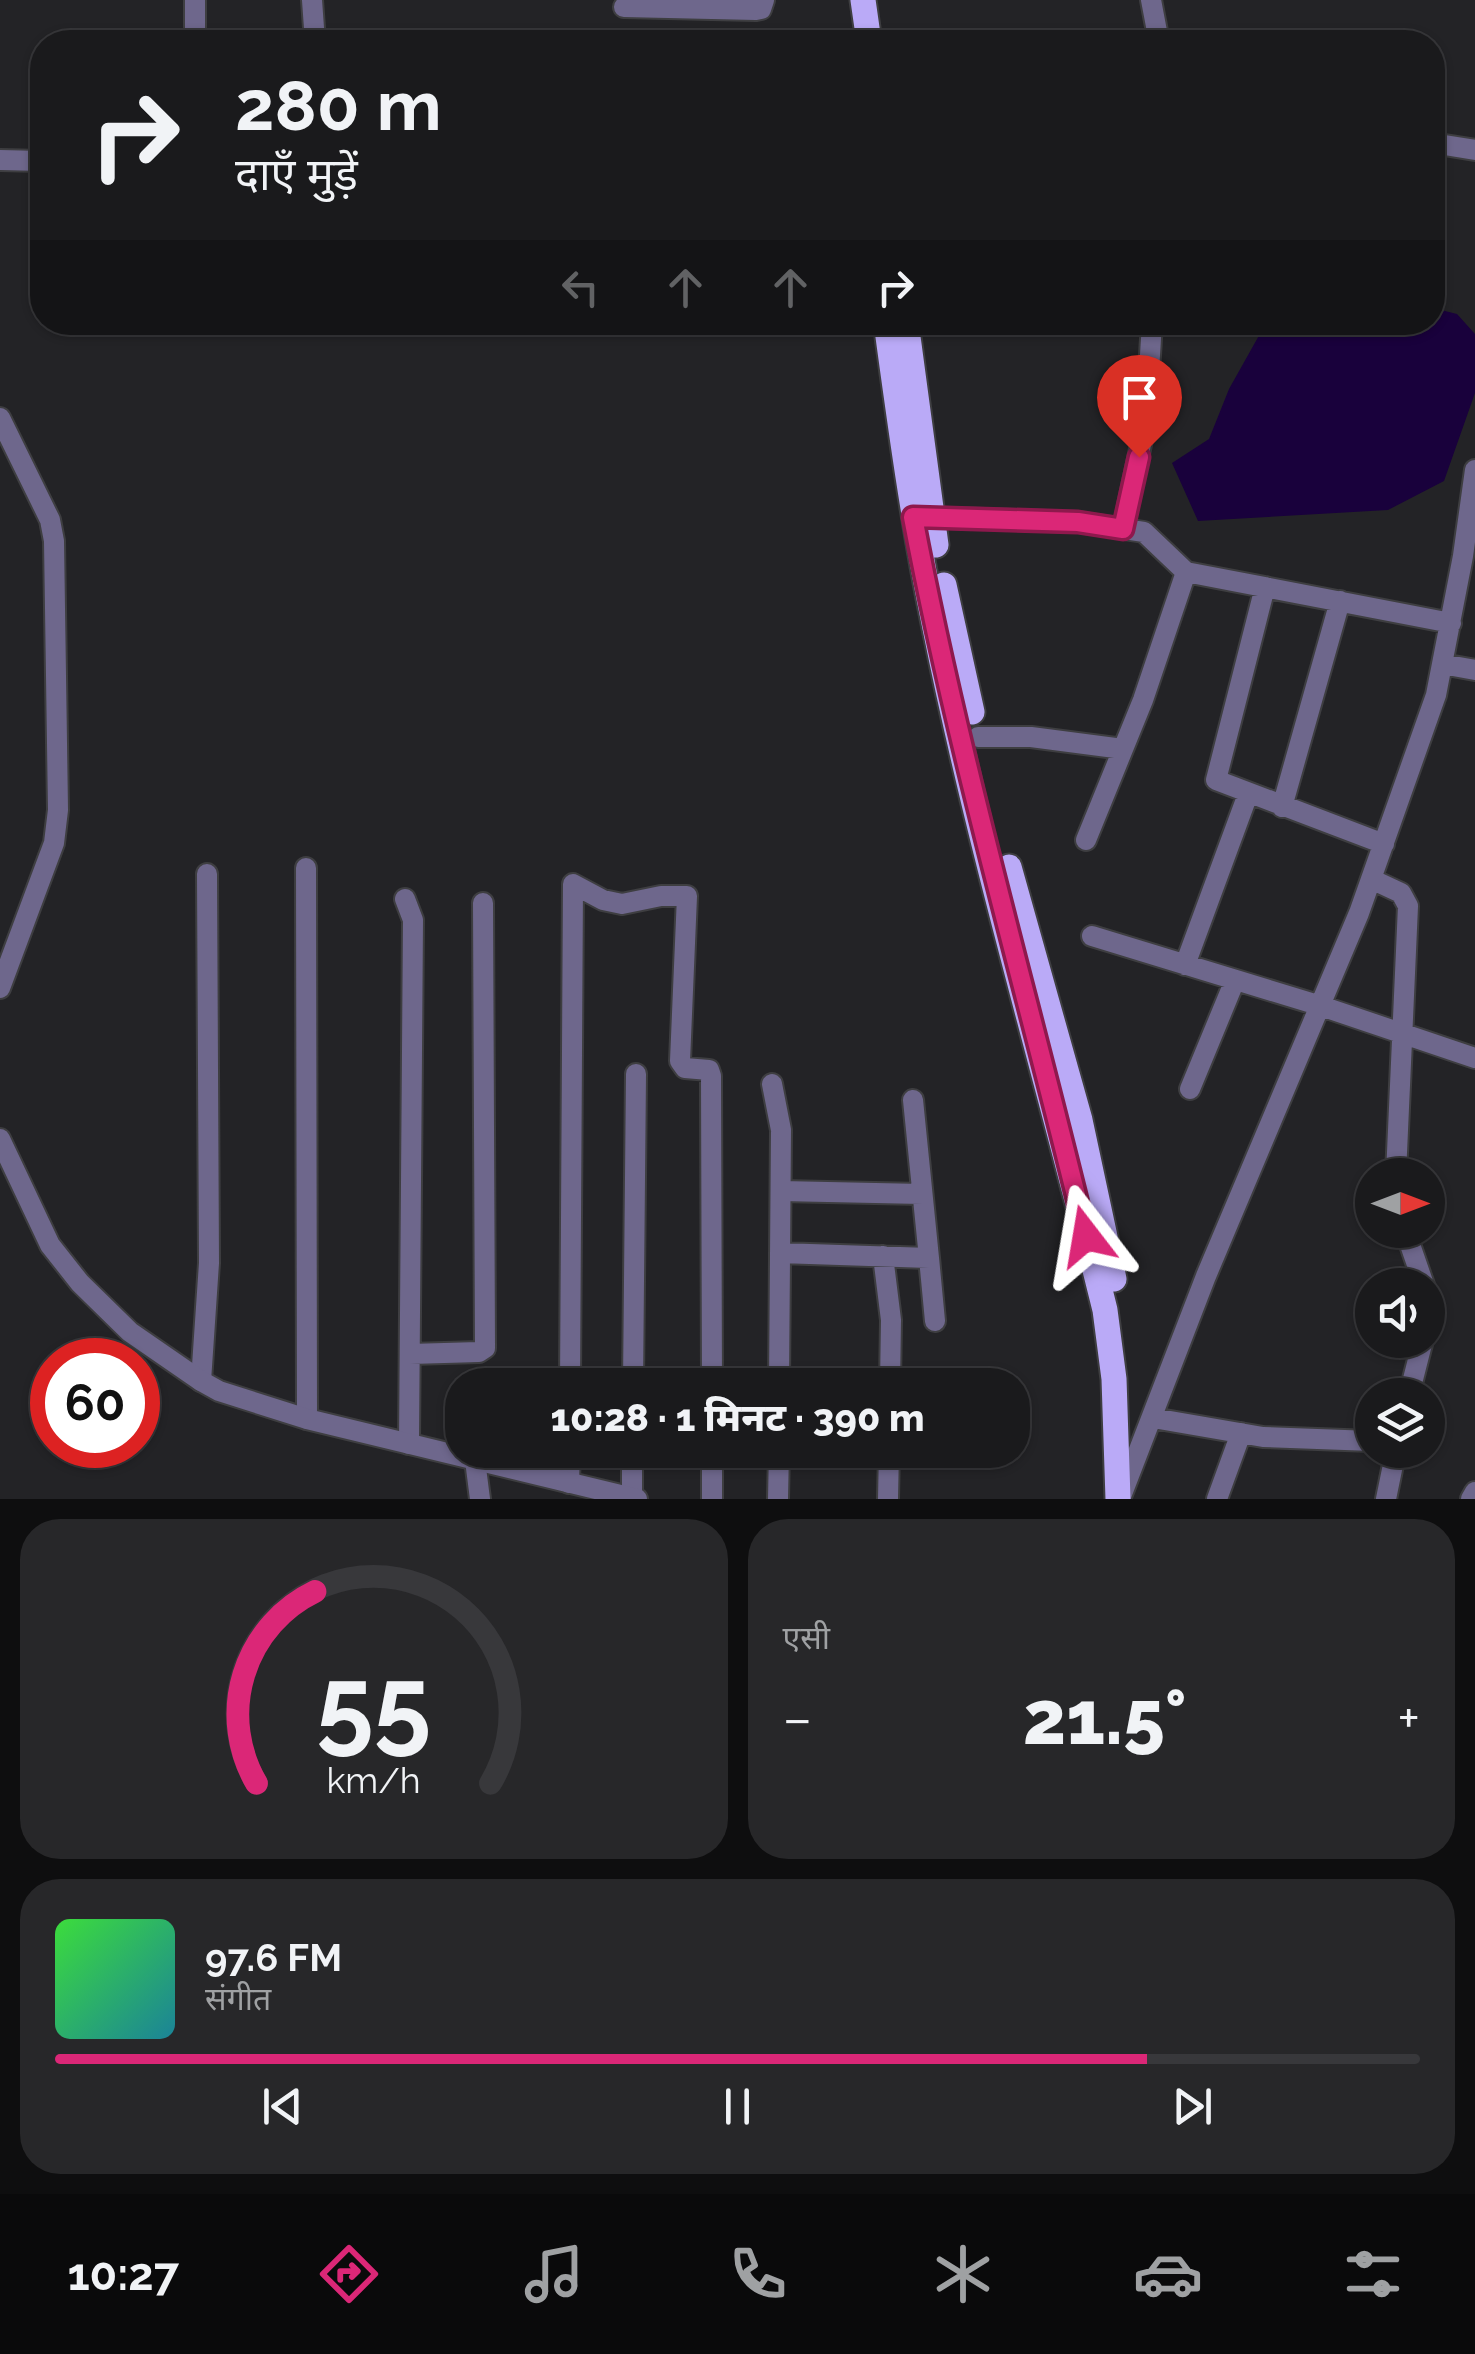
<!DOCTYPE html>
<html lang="hi">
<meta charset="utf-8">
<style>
:root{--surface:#1a1a1c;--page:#272729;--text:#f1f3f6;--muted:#9fa1a3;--line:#38383b;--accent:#db2777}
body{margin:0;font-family:Raleway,"Noto Sans Devanagari",sans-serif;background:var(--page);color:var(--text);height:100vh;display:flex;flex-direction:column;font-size:38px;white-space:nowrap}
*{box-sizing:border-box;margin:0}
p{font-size:32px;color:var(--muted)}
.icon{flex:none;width:55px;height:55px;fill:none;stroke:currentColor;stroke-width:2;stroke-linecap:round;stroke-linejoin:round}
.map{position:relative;height:1499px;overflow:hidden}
.drawer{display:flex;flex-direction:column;gap:20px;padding:20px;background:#0e0e0f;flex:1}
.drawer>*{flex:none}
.banner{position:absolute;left:30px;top:30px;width:1415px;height:305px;border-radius:40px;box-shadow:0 2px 8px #0004,0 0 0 2px var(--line);background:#1a1a1c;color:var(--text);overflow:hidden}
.needle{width:65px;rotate:90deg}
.buttons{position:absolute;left:1355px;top:1158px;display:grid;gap:20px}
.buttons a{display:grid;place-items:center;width:90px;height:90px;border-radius:50%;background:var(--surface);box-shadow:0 2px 8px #0004,0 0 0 2px var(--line);font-size:50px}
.speed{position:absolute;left:30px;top:1338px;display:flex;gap:20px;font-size:50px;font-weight:700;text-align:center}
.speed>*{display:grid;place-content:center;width:130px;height:130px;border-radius:50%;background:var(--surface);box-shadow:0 2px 8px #0004,0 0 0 2px var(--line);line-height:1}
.speed .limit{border:15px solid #d22;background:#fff;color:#111}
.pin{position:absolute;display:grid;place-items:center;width:85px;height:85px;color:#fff;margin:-102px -42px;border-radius:50% 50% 50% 0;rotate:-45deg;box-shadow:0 0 10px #0007}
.pin .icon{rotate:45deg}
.me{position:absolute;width:110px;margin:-55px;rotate:346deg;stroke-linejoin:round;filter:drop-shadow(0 0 8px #0008)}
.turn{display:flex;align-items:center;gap:35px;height:210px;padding:0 40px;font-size:45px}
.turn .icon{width:130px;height:130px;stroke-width:2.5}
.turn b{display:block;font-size:70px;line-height:85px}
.lanes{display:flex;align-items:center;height:95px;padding:0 40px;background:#0003;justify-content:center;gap:50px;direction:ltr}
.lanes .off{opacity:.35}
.big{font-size:75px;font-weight:800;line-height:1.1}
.drawer .widget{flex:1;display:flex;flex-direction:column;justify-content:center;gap:15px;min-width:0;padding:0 35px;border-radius:40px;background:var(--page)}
.drawer .dial{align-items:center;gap:0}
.dial svg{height:260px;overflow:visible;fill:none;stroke:var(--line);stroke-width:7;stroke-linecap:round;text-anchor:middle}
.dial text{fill:var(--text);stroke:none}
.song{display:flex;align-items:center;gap:30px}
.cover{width:120px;height:120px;border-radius:15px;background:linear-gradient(135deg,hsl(120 70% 55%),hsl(190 70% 35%))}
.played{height:10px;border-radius:5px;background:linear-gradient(90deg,var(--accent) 80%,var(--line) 80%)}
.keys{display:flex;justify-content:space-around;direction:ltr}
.heat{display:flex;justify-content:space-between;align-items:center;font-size:55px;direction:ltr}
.drawer .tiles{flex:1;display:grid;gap:20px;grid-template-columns:1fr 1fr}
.widget:last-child{grid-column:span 2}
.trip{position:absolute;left:445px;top:1368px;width:585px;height:100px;border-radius:40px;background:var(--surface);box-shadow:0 2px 8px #0004,0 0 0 2px var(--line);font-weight:800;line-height:100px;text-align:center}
.tabs{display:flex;height:160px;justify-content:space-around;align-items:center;background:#0a0a0b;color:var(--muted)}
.tabs .icon{width:70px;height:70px}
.tabs .selected{color:var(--accent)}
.tabs b{font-size:45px;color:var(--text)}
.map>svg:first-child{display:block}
</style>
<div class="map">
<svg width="1475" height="1499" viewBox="0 0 1475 1499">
<rect width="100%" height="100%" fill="#232326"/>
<!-- water -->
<path fill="#19013c" d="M1433,308L1457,314L1475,334V393L1444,481L1388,510L1198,521L1172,463L1209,439L1229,389L1266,323L1432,322Z"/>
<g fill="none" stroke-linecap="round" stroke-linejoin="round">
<defs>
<path id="minor" d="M195,0V42
M312,0L315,42
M1151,0L1159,42
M624,7L756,10L761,9L764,0
M1432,143L1475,150
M0,160L42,161
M0,418L50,520L54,541L58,810L54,843L0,988
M920,517L1078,522L1144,532L1186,572L1451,623
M1123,529L1146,421L1152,322
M1265,587L1216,780L1384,844
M1442,664L1475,670
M978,737H1031L1123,749
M1282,807L1340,601
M1086,840L1143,700L1186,572
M306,868L307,1419
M1371,879L1401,893L1408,906L1396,1175
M405,899L413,920L409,1444
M1092,936L1318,1005L1475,1058
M1185,965L1248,794
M772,1084L781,1130L779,1385
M1190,1089L1235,980
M781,1191L922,1194
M1405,1230L1424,1285
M780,1253L929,1258L913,1100
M883,1256L891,1320L890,1385
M929,1258L935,1321
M1428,1298V1321
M410,1354L479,1352L485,1348L483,903
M201,1381L209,1263L207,874
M570,1385L573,884L603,900L622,904L661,896H687L680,1061L685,1068L709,1070L711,1076L712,1385
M633,1385L636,1074
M1409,1395L1423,1340
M1153,1418L1263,1437L1372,1441
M712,1450V1499
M475,1460L480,1499
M569,1483L570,1450
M632,1498V1450
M778,1499L779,1450
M888,1499L889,1450
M1120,1499L1206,1276L1359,913L1436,695L1463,556L1475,470
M1217,1499L1241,1433
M1386,1499L1396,1450
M1471,1499L1475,1492"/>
<path id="tertiary" d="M0,1139L50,1245L80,1283L130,1332L201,1381L219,1391L307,1419L637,1499"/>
<path id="primary" d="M863,0L869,42
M886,322C900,425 914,527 935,628C981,858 1049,1083 1105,1310L1114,1379L1118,1499
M906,322L936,545
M944,585L972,712
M1009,867L1080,1120L1114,1279"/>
</defs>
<!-- minor casing -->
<use href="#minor" stroke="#3e3e41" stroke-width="24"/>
<!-- tertiary casing -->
<use href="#tertiary" stroke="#3e3e41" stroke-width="24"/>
<!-- primary casing -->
<use href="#primary" stroke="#3e3e41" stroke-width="29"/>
<!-- minor -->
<use href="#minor" stroke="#6e678c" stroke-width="20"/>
<!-- tertiary -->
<use href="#tertiary" stroke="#6e678c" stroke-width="20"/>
<!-- primary -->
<use href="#primary" stroke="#baaaf7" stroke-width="25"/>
</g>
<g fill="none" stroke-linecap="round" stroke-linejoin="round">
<defs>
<path id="route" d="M1086,1236C1028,996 959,760 913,517L1078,522L1123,529L1139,457"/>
</defs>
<!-- route casing -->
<use href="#route" stroke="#8e194d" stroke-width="25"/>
<!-- route -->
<use href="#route" stroke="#db2777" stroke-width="18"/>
</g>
</svg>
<div class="buttons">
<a><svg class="needle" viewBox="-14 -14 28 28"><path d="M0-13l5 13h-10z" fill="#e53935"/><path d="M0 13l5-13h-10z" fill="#9fa1a3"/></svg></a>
<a><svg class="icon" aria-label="sound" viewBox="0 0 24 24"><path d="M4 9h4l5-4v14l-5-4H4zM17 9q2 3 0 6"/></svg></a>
<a><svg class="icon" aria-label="layers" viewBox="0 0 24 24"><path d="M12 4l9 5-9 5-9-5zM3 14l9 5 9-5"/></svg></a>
</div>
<div class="speed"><div class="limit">60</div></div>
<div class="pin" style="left:1139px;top:457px;background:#d93025"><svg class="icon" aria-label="arrive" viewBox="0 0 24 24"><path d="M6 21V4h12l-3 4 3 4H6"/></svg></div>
<svg class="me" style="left:1086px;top:1236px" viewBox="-20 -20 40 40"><path d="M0-17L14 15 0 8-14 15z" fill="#db2777" stroke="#fff" stroke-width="4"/></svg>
<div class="trip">10:28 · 1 मिनट · 390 m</div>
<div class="banner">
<div class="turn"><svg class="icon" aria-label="right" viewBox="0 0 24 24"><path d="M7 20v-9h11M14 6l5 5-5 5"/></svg><div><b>280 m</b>दाएँ मुड़ें</div></div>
<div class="lanes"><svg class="icon off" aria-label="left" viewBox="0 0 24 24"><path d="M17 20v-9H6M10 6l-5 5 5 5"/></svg><svg class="icon off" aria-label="ahead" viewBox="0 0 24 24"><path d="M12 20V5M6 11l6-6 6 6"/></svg><svg class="icon off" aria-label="ahead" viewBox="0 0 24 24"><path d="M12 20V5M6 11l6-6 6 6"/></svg><svg class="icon" aria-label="right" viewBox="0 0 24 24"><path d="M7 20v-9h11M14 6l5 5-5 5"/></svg></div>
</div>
</div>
<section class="drawer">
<div class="tiles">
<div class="widget dial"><svg viewBox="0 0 100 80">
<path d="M14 69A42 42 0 1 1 86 69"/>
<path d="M14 69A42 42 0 0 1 32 10" stroke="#db2777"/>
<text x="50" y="56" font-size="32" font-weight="700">55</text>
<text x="50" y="72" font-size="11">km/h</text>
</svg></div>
<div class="widget"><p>एसी</p>
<div class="heat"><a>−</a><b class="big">21.5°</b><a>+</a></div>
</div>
<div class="widget">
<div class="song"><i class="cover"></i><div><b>97.6 FM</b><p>संगीत</p></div></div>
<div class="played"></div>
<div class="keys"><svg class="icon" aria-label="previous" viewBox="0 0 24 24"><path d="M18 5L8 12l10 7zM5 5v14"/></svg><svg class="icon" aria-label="pause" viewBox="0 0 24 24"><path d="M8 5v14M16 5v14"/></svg><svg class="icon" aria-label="next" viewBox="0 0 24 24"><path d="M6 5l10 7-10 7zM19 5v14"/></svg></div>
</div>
</div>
</section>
<nav class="tabs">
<b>10:27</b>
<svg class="icon selected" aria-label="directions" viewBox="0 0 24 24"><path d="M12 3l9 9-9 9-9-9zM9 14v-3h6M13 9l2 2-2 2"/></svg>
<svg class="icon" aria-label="music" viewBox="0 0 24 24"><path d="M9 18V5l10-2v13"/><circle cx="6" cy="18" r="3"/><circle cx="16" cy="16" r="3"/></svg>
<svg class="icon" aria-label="phone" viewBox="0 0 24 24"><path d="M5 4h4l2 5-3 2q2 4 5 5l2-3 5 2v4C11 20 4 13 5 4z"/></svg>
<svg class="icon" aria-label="climate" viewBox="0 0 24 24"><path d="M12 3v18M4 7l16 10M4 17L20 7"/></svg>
<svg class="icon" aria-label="car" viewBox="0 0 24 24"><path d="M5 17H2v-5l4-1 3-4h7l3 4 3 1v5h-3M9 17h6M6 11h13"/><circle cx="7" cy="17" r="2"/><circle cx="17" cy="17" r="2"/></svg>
<svg class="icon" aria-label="filters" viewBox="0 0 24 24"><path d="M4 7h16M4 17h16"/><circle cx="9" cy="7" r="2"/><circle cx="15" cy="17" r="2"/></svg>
</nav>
